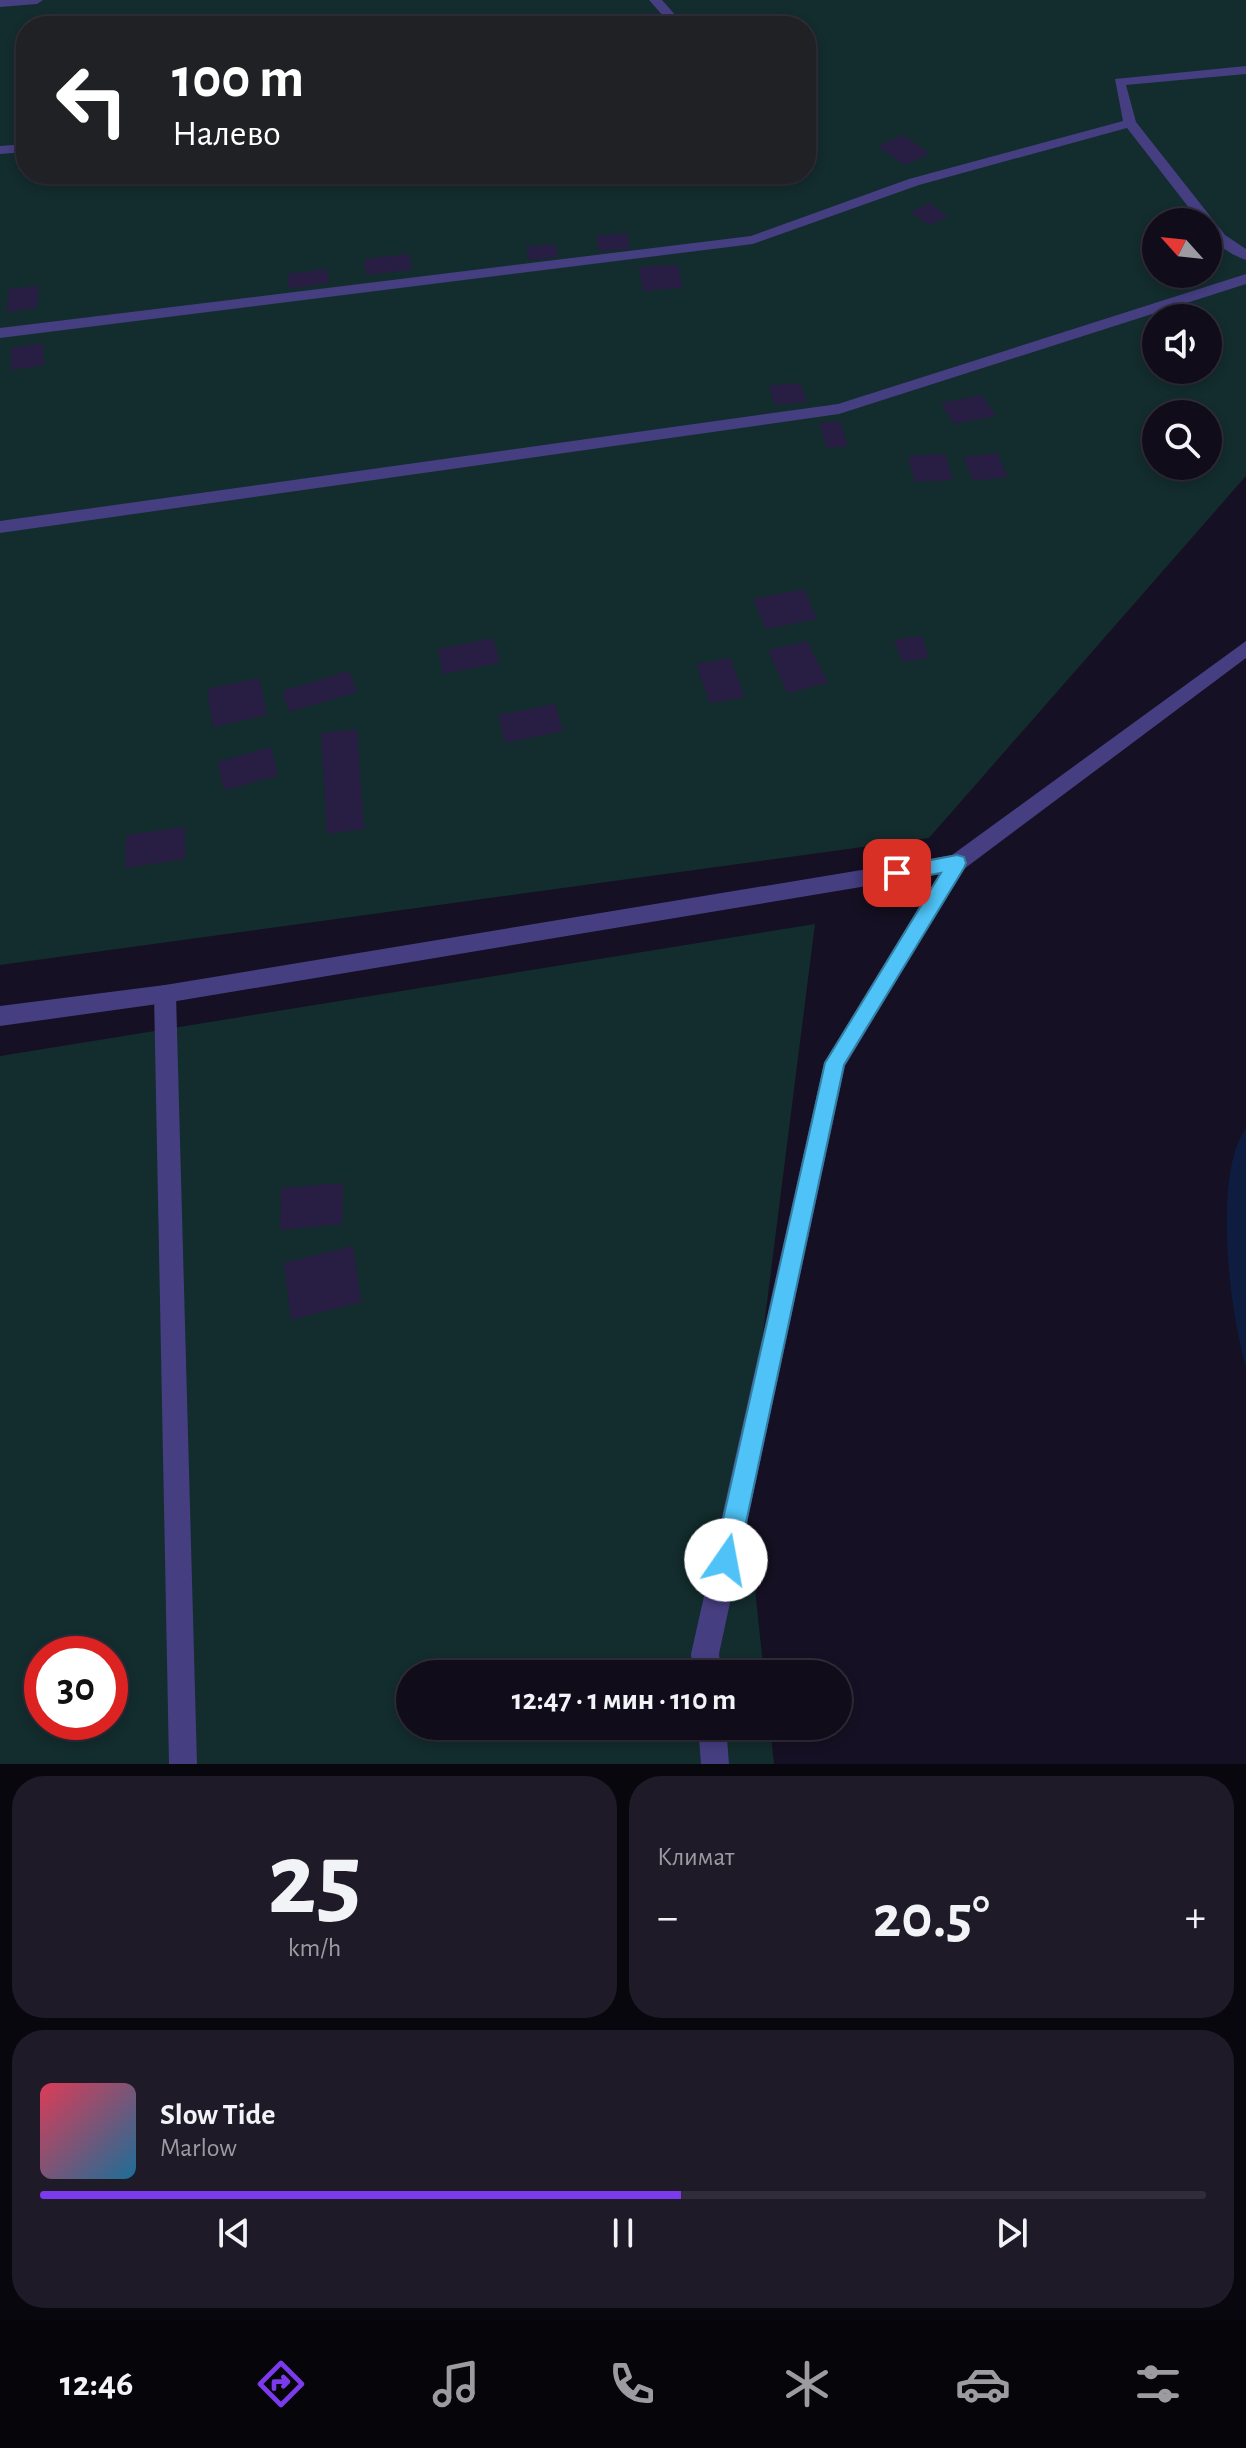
<!DOCTYPE html>
<html lang="ru">
<meta charset="utf-8">
<style>
:root{--surface:#100c1a;--page:#1e1a27;--text:#f1f3f6;--muted:#9c9ba2;--line:#302c39;--accent:#7c3aed}
body{margin:0;font-family:"Alegreya Sans",sans-serif;background:var(--page);color:var(--text);height:100vh;display:flex;flex-direction:column;font-size:30px;white-space:nowrap}
*{box-sizing:border-box;margin:0}
p{font-size:26px;color:var(--muted)}
.icon{flex:none;width:44px;height:44px;fill:none;stroke:currentColor;stroke-width:2;stroke-linecap:round;stroke-linejoin:round}
.map{position:relative;height:1764px;overflow:hidden}
.details{display:flex;flex-direction:column;gap:12px;padding:12px;background:#09070e;flex:1}
.details>*{flex:none}
.hud{position:absolute;left:16px;top:16px;width:800px;height:168px;border-radius:32px;box-shadow:0 4px 12px #0003,0 0 0 2px var(--line);background:#202124;color:#fff;overflow:hidden}
.needle{width:52px;rotate:297deg}
.fabs{position:absolute;left:1142px;top:208px;display:grid;gap:16px}
.fabs a{display:grid;place-items:center;width:80px;height:80px;border-radius:50%;background:var(--surface);box-shadow:0 4px 12px #0003,0 0 0 2px var(--line);font-size:40px}
.speed{position:absolute;left:24px;top:1636px;display:flex;gap:16px;font-size:40px;font-weight:700;text-align:center}
.speed>*{display:grid;place-content:center;width:104px;height:104px;border-radius:50%;background:var(--surface);box-shadow:0 4px 12px #0003,0 0 0 2px var(--line);line-height:1}
.speed .limit{border:12px solid #d22;background:#fff;color:#111}
.pin{position:absolute;display:grid;place-items:center;width:68px;height:68px;color:#fff;margin:-34px;border-radius:16px;box-shadow:0 4px 12px #0006}
.me{position:absolute;width:88px;margin:-44px;rotate:12deg;stroke-linejoin:round;filter:drop-shadow(0 0 6px #0008)}
.turn{display:flex;align-items:center;gap:28px;height:168px;padding:0 24px;font-size:36px}
.turn .icon{width:104px;height:104px;stroke-width:2.5}
.turn b{display:block;font-size:56px;line-height:68px}
.big{font-size:60px;font-weight:700;line-height:1.1}
.details .tile{flex:1;display:flex;flex-direction:column;justify-content:center;gap:12px;min-width:0;padding:0 28px;border-radius:32px;background:var(--page)}
.details .dial{align-items:center;gap:0}
.dial b{font-size:104px;line-height:1}
.song{display:flex;align-items:center;gap:24px}
.cover{width:96px;height:96px;border-radius:12px;background:linear-gradient(135deg,hsl(350 70% 55%),hsl(200 70% 35%))}
.played{height:8px;border-radius:4px;background:linear-gradient(90deg,var(--accent) 55%,var(--line) 55%)}
.keys{display:flex;justify-content:space-around;direction:ltr}
.heat{display:flex;justify-content:space-between;align-items:center;font-size:44px;direction:ltr}
.details .tiles{flex:1;display:grid;gap:12px;grid-template-columns:1fr 1fr}
.tile:last-child{grid-column:span 2}
.trip{position:absolute;left:396px;top:1660px;width:456px;height:80px;border-radius:40px;background:var(--surface);box-shadow:0 4px 12px #0003,0 0 0 2px var(--line);font-weight:700;line-height:80px;text-align:center}
.menu{display:flex;height:128px;justify-content:space-around;align-items:center;background:#06050a;color:var(--muted)}
.menu .icon{width:56px;height:56px}
.menu .on{color:var(--accent)}
.menu b{font-size:36px;color:var(--text)}
.map>svg:first-child{display:block}
</style>
<div class="map">
<svg width="1246" height="1764" viewBox="0 0 1246 1764">
<rect width="100%" height="100%" fill="#151023"/>
<!-- green -->
<path fill="#132c2d" fill-rule="evenodd" d="M0,0H1246V476L929,838L0,965ZM26,26H806V174H26ZM1156,222H1208V274H1156ZM1156,318H1208V370H1156ZM1156,414H1208V466H1156Z
M815,924L744,1484L764,1674H410V1726H770L774,1764H0V1056ZM42,1654H110V1722H42Z"/>
<!-- water -->
<path fill="#0d1c3f" d="M1246,1128V1367C1230,1315 1212,1174 1246,1128Z"/>
<!-- building -->
<path fill="#281d43" d="M903,135L930,154L904,165L878,146Z
M930,203L948,217L929,225L911,212Z
M627,233L630,249L599,251L596,236Z
M555,244L558,257L529,260L526,247Z
M409,254L412,270L366,275L364,259Z
M678,265L683,288L643,291L639,267Z
M327,269L329,283L289,289L287,274Z
M39,286L37,308L7,312L9,289Z
M43,343L44,365L11,370V348Z
M800,383L807,402L775,405L769,386Z
M982,395L996,416L954,424L941,403Z
M840,421L848,446L827,448L819,423Z
M997,453L1008,477L973,481L963,457Z
M945,454L953,480L915,482L908,456Z
M804,589L817,619L766,629L753,599Z
M922,636L929,658L902,662L894,640Z
M493,638L500,663L443,674L438,649Z
M807,641L828,683L787,693L768,650Z
M730,658L745,697L710,703L696,664Z
M349,671L357,692L289,712L282,691Z
M259,678L267,715L213,727L207,689Z
M555,704L563,731L505,743L498,715Z
M357,729L364,829L327,834L321,733Z
M271,747L278,776L224,790L217,762Z
M185,827V859L125,868L126,835Z
M343,1183L342,1224L280,1230L281,1188Z
M353,1246L361,1302L291,1320L284,1263Z"/>
<g fill="none" stroke-linecap="round" stroke-linejoin="round">
<!-- lane -->
<path fill="#453e80" fill-rule="evenodd" d="M0,0H43L37,4L0,7Z
M649,0H662L685,26H672Z
M1246,66V74L1126,85L1136,122L1225,235L1246,249V260C1229,254 1208,241 1208,222H1200L1127,128L919,185L753,244L0,338V328L751,236L909,179L1123,121L1115,79Z
M26,144V152L0,154V146Z
M1246,274V284L839,414L0,533V521L838,404Z
M165,985L172,987L176,994L197,1764H169L154,994L158,987Z"/>
<!-- street -->
<path fill="#453e80" fill-rule="evenodd" d="M1246,641V658L964,869L845,1066L719,1654L721,1674H693L691,1654L824,1063L939,874L165,1003L0,1026V1006L165,985L952,855Z
M698,1726H726L729,1764H701Z"/>
</g>
<!-- route -->
<path fill="#4fc3f7" stroke="#337fa1" stroke-width="2" d="M957,855L964,857L966,863L964,868L844,1065L738,1560L734,1569L726,1572L717,1569L714,1560L825,1063L941,873L897,881L890,878L888,873L890,868Z"/>
</svg>
<div class="fabs">
<a><svg class="needle" viewBox="-14 -14 28 28"><path d="M0-13l5 13h-10z" fill="#e53935"/><path d="M0 13l5-13h-10z" fill="#9c9ba2"/></svg></a>
<a><svg class="icon" aria-label="sound" viewBox="0 0 24 24"><path d="M4 9h4l5-4v14l-5-4H4zM17 9q2 3 0 6"/></svg></a>
<a><svg class="icon" aria-label="search" viewBox="0 0 24 24"><circle cx="10" cy="10" r="6"/><path d="M15 15l6 6"/></svg></a>
</div>
<div class="speed"><div class="limit">30</div></div>
<div class="pin" style="left:897px;top:873px;background:#d93025"><svg class="icon" aria-label="arrive" viewBox="0 0 24 24"><path d="M6 21V4h12l-3 4 3 4H6"/></svg></div>
<svg class="me" style="left:726px;top:1560px" viewBox="-20 -20 40 40"><circle r="19" fill="#fff"/><path d="M0-13L10 11 0 6-10 11z" fill="#4fc3f7"/></svg>
<div class="trip">12:47 · 1 мин · 110 m</div>
<div class="hud">
<div class="turn"><svg class="icon" aria-label="left" viewBox="0 0 24 24"><path d="M17 20v-9H6M10 6l-5 5 5 5"/></svg><div><b>100 m</b>Налево</div></div>
</div>
</div>
<section class="details">
<div class="tiles">
<div class="tile dial"><b>25</b><p>km/h</p></div>
<div class="tile"><p>Климат</p>
<div class="heat"><a>−</a><b class="big">20.5°</b><a>+</a></div>
</div>
<div class="tile">
<div class="song"><i class="cover"></i><div><b>Slow Tide</b><p>Marlow</p></div></div>
<div class="played"></div>
<div class="keys"><svg class="icon" aria-label="previous" viewBox="0 0 24 24"><path d="M18 5L8 12l10 7zM5 5v14"/></svg><svg class="icon" aria-label="pause" viewBox="0 0 24 24"><path d="M8 5v14M16 5v14"/></svg><svg class="icon" aria-label="next" viewBox="0 0 24 24"><path d="M6 5l10 7-10 7zM19 5v14"/></svg></div>
</div>
</div>
</section>
<nav class="menu">
<b>12:46</b>
<svg class="icon on" aria-label="directions" viewBox="0 0 24 24"><path d="M12 3l9 9-9 9-9-9zM9 14v-3h6M13 9l2 2-2 2"/></svg>
<svg class="icon" aria-label="music" viewBox="0 0 24 24"><path d="M9 18V5l10-2v13"/><circle cx="6" cy="18" r="3"/><circle cx="16" cy="16" r="3"/></svg>
<svg class="icon" aria-label="phone" viewBox="0 0 24 24"><path d="M5 4h4l2 5-3 2q2 4 5 5l2-3 5 2v4C11 20 4 13 5 4z"/></svg>
<svg class="icon" aria-label="climate" viewBox="0 0 24 24"><path d="M12 3v18M4 7l16 10M4 17L20 7"/></svg>
<svg class="icon" aria-label="car" viewBox="0 0 24 24"><path d="M5 17H2v-5l4-1 3-4h7l3 4 3 1v5h-3M9 17h6M6 11h13"/><circle cx="7" cy="17" r="2"/><circle cx="17" cy="17" r="2"/></svg>
<svg class="icon" aria-label="filters" viewBox="0 0 24 24"><path d="M4 7h16M4 17h16"/><circle cx="9" cy="7" r="2"/><circle cx="15" cy="17" r="2"/></svg>
</nav>
